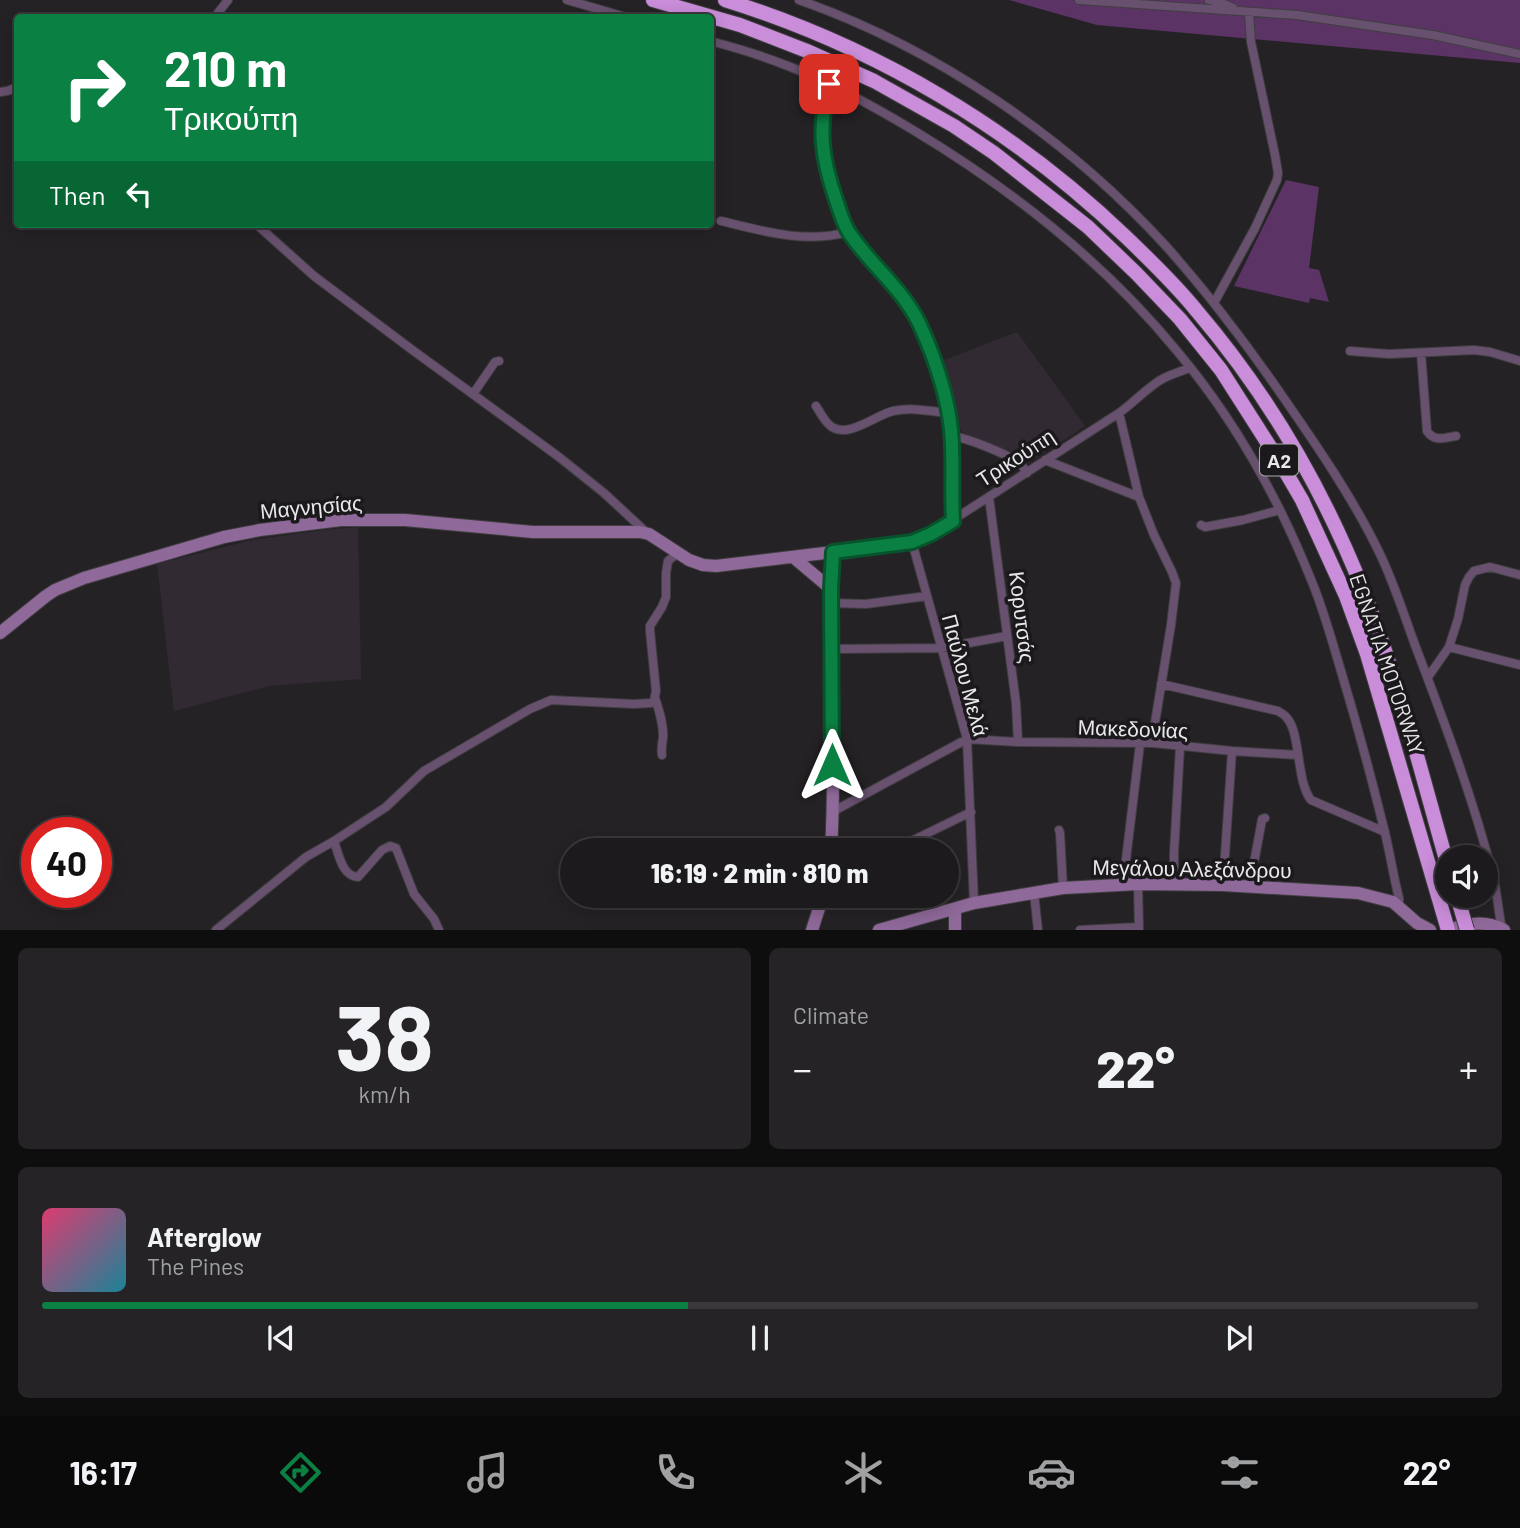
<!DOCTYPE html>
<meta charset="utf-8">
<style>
:root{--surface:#1c1a1c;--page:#252325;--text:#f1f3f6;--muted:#a0a1a3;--line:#3a383b;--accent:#0b8043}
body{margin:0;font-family:Barlow,sans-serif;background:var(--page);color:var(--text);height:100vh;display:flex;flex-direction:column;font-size:26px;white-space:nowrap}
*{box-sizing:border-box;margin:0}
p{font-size:23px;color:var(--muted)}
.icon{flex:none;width:38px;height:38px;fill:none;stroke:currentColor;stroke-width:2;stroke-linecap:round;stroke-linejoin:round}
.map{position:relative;height:930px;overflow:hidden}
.side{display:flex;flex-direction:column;gap:18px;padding:18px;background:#0f0e0f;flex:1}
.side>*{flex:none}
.guide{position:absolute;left:14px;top:14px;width:700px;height:214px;border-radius:7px;box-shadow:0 4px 18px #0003,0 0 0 2px var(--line);background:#0b8043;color:#fff;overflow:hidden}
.fabs{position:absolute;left:1435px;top:845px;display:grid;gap:14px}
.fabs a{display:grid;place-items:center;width:63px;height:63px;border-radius:50%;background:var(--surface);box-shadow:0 4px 18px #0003,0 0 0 2px var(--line);font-size:35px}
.speed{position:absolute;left:21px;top:817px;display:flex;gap:14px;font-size:35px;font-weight:700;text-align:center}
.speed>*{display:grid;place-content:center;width:91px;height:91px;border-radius:50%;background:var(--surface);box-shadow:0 4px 18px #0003,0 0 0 2px var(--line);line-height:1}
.speed .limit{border:10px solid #d22;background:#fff;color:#111}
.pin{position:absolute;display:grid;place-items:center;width:60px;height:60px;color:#fff;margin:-30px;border-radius:14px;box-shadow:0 4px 10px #0006}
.me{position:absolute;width:77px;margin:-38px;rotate:0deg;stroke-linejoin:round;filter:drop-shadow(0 0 5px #0008)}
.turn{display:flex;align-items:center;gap:24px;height:147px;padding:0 35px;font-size:32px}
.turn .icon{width:91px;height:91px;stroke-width:2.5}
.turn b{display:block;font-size:49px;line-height:60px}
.then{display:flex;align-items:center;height:66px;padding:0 35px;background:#0003;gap:14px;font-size:26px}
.big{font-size:52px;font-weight:800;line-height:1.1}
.side .tile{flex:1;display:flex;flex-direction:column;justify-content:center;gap:10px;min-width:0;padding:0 24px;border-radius:10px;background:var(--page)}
.side .dial{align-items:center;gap:0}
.dial b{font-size:91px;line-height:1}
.song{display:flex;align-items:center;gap:21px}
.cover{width:84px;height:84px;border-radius:10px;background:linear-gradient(135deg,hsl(340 70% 55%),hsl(190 70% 35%))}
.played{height:7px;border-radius:4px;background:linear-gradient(90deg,var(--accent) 45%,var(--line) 45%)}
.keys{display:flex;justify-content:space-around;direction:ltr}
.heat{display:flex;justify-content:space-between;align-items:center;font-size:38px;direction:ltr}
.side .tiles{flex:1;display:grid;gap:18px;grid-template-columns:1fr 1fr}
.tile:last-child{grid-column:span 2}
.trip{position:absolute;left:560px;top:838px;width:399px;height:70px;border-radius:35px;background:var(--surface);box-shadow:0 4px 18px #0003,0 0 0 2px var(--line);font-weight:800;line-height:70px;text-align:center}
.tab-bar{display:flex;height:112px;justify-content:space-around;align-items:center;background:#0b0a0b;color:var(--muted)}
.tab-bar .icon{width:49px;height:49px}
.tab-bar .selected{color:var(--accent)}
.tab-bar b{font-size:32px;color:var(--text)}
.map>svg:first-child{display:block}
</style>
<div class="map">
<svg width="1520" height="930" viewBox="0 0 1520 930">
<rect width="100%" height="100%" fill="#252226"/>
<!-- built -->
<path fill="#312a32" d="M1017,332L1085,426L1029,463L962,432L950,404L939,362Z
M358,527L361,679L269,686L174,711L157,564L252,540L324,530Z"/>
<!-- green -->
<path fill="#5b3465" d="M1009,0H1520V63L1097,25Z
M1286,180L1319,187L1309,268L1319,270L1329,302L1310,298L1309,303L1234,286Z"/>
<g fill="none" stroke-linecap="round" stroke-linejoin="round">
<defs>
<path id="street" d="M567,0L629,18
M799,0C936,48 1067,138 1165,245C1207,292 1245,342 1281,394C1317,446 1353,498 1380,554C1394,583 1404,615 1415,645C1444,721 1473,798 1493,876C1497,892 1498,908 1501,924L1505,930
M1079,0L1297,15L1433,35L1520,54
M1209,0L1224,4L1233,8
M214,18L228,0
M710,41C737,48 763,56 788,66C832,83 873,106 913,130C1011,189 1104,262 1177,351C1234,419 1279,499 1312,582C1324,611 1332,641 1341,671C1357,724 1371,776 1384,829C1390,852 1393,875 1399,898V906
M829,84C818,127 822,158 836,200C840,211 843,224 850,234C874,269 906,292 923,332C935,360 948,400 951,430C954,460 951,491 952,521
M0,92L7,91L18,87
M721,221C763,231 805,244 848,232
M256,224L314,276L411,349L559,457L604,493L646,532
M1214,303L1255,228L1277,180L1278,173L1275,155L1251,42L1249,13
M1350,351L1389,354L1474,350L1490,352L1520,361
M1421,353L1427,431C1434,442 1444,438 1456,436
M473,394L495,362L499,361
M816,406C820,412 825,423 832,427C849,438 876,415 893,411C912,407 929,411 948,413
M1119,413L1139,497L1154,535L1172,572L1176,583L1171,625L1153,735L1140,744L1123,884
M952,436C967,438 1008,454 1020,464C1022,465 1026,471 1027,473
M1045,460L1139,497
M989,497L1016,703L1018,742
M1201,525L1205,527L1243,520L1280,510
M912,542L967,739L974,903
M833,552L912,542L931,534L1119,413C1135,402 1147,387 1164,378C1172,374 1182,371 1190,368
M831,603L866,604L927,596
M1449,647L1458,619L1465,585L1469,577L1474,571L1490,567L1520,575
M831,649L941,648L1007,636
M1428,677L1449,647L1520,665
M1161,684L1278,711C1281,713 1285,715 1287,718C1301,734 1296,781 1311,800L1385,832
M655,698C659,710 664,725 663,738C662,744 661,748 662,755
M832,812L967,739L1018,742L1154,743L1232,751L1297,755
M1059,830L1060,833L1063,888
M334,841C339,855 342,876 358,877L382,850L390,846L396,848L414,894L434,919L439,930
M893,850L971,812
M1138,884L1139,930
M1174,884V853L1180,747
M1223,885L1232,751
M1253,886V868L1261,825L1262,819L1265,818
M1034,893L1038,930
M216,930L306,857L334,841L386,807L424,771L530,709L551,700L634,704L651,703L654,701L656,691L650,631V626L662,607L666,597V573L668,561L678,553
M1080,930L1139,927"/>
<path id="secondary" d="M793,557L831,589
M0,633L46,596L55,590L84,578L224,537L260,530L341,520H405L533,532H640L649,534L689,560L703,565L716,566L833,552C829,651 837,751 831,850
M955,909V930
M812,930L823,896
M879,930L974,903L1063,888L1138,884L1223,885L1358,893L1393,902L1417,923L1430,930
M1449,930C1468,923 1485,920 1504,930"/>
<path id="highway" d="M653,0L740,25L807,51L874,81L954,126L994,153L1088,227L1136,273L1180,319L1221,370L1281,464L1302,500L1346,596L1367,654L1448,930
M725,0C876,47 1012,128 1126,237C1150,260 1175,284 1196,310C1266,392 1323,489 1363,590C1398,678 1421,772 1447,863"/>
</defs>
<!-- street casing -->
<use href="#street" stroke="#403e41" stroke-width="10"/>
<!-- secondary casing -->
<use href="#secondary" stroke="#403e41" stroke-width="14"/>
<!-- highway casing -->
<use href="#highway" stroke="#403e41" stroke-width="16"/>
<!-- street -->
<use href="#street" stroke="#68516f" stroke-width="8"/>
<!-- secondary -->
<use href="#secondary" stroke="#8f6999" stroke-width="12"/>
<!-- highway -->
<use href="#highway" stroke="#c98dd9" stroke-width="14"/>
<defs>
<path id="highway-bridge" d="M1457,896L1467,930"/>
</defs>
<!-- highway-bridge casing -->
<use href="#highway-bridge" stroke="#403e41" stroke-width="16" stroke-linecap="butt"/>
<!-- highway-bridge -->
<use href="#highway-bridge" stroke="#c98dd9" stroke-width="14"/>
</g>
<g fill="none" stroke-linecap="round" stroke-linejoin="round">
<defs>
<path id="route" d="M829,84C818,129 821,156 836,200C840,211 843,224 850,234C874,269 907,292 923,332C936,361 948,399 951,430C954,460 951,491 953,521L931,534L912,542L833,552L831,589L832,765"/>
</defs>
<!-- route casing -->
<use href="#route" stroke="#07532c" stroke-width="18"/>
<!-- route -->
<use href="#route" stroke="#0b8043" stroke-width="12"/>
</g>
<g text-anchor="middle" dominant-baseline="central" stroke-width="7" stroke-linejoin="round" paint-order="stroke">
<!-- shield labels -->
<rect fill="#1b191c" stroke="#aaa9ac" stroke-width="2" x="1260" y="444.5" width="38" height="31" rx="5"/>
<g font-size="19" font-weight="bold" fill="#e8e7e9">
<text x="1279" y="460">Α2</text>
</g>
<!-- street labels -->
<g font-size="21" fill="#e8e7e9" stroke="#1b191c">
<text transform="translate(1015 457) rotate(-33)">Τρικούπη</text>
<text transform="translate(311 506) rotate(-5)">Μαγνησίας</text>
<text transform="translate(1023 617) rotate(83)">Κορυτσάς</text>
<text transform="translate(1388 664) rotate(71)">EGNATIA MOTORWAY</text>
<text transform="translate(966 675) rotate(75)">Παύλου Μελά</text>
<text transform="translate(1133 728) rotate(2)">Μακεδονίας</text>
<text transform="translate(1192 868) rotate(1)">Μεγάλου Αλεξάνδρου</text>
</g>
</g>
</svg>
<div class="fabs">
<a><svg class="icon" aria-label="sound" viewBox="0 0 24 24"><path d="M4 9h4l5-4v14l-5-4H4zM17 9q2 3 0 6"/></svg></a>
</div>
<div class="speed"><div class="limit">40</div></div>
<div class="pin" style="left:829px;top:84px;background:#d93025"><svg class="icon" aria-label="arrive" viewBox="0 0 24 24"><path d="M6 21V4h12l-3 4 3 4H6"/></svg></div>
<svg class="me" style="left:832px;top:765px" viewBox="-20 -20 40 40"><path d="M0-17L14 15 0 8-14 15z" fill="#0b8043" stroke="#fff" stroke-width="4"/></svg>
<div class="trip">16:19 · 2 min · 810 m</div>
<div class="guide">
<div class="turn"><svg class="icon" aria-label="right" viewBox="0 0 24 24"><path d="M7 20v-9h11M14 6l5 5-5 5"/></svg><div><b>210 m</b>Τρικούπη</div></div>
<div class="then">Then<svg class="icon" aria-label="left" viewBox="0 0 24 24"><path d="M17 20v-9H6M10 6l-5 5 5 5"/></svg></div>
</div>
</div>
<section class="side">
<div class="tiles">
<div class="tile dial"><b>38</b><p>km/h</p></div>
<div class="tile"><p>Climate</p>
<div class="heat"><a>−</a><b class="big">22°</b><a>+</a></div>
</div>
<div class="tile">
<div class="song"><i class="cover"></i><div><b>Afterglow</b><p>The Pines</p></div></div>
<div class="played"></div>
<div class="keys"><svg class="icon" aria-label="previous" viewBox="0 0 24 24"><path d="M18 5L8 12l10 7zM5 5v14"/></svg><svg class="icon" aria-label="pause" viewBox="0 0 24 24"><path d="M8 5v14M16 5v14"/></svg><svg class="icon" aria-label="next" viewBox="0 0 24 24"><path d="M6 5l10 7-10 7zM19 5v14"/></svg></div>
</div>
</div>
</section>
<nav class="tab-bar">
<b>16:17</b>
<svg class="icon selected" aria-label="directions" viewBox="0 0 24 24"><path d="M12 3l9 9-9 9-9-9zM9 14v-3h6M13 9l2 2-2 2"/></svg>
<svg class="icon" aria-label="music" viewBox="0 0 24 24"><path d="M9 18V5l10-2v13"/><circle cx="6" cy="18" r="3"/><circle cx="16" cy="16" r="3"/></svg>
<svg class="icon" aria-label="phone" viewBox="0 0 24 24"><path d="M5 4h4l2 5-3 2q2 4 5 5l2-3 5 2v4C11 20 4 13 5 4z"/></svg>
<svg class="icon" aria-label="climate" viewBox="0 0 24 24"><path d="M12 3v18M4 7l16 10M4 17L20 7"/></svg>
<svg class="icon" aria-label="car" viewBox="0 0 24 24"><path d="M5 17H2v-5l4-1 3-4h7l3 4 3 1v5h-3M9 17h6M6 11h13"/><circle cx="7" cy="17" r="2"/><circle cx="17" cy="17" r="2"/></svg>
<svg class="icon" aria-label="filters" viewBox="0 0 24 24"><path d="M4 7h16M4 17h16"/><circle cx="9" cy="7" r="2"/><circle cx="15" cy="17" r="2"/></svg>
<b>22°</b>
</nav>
